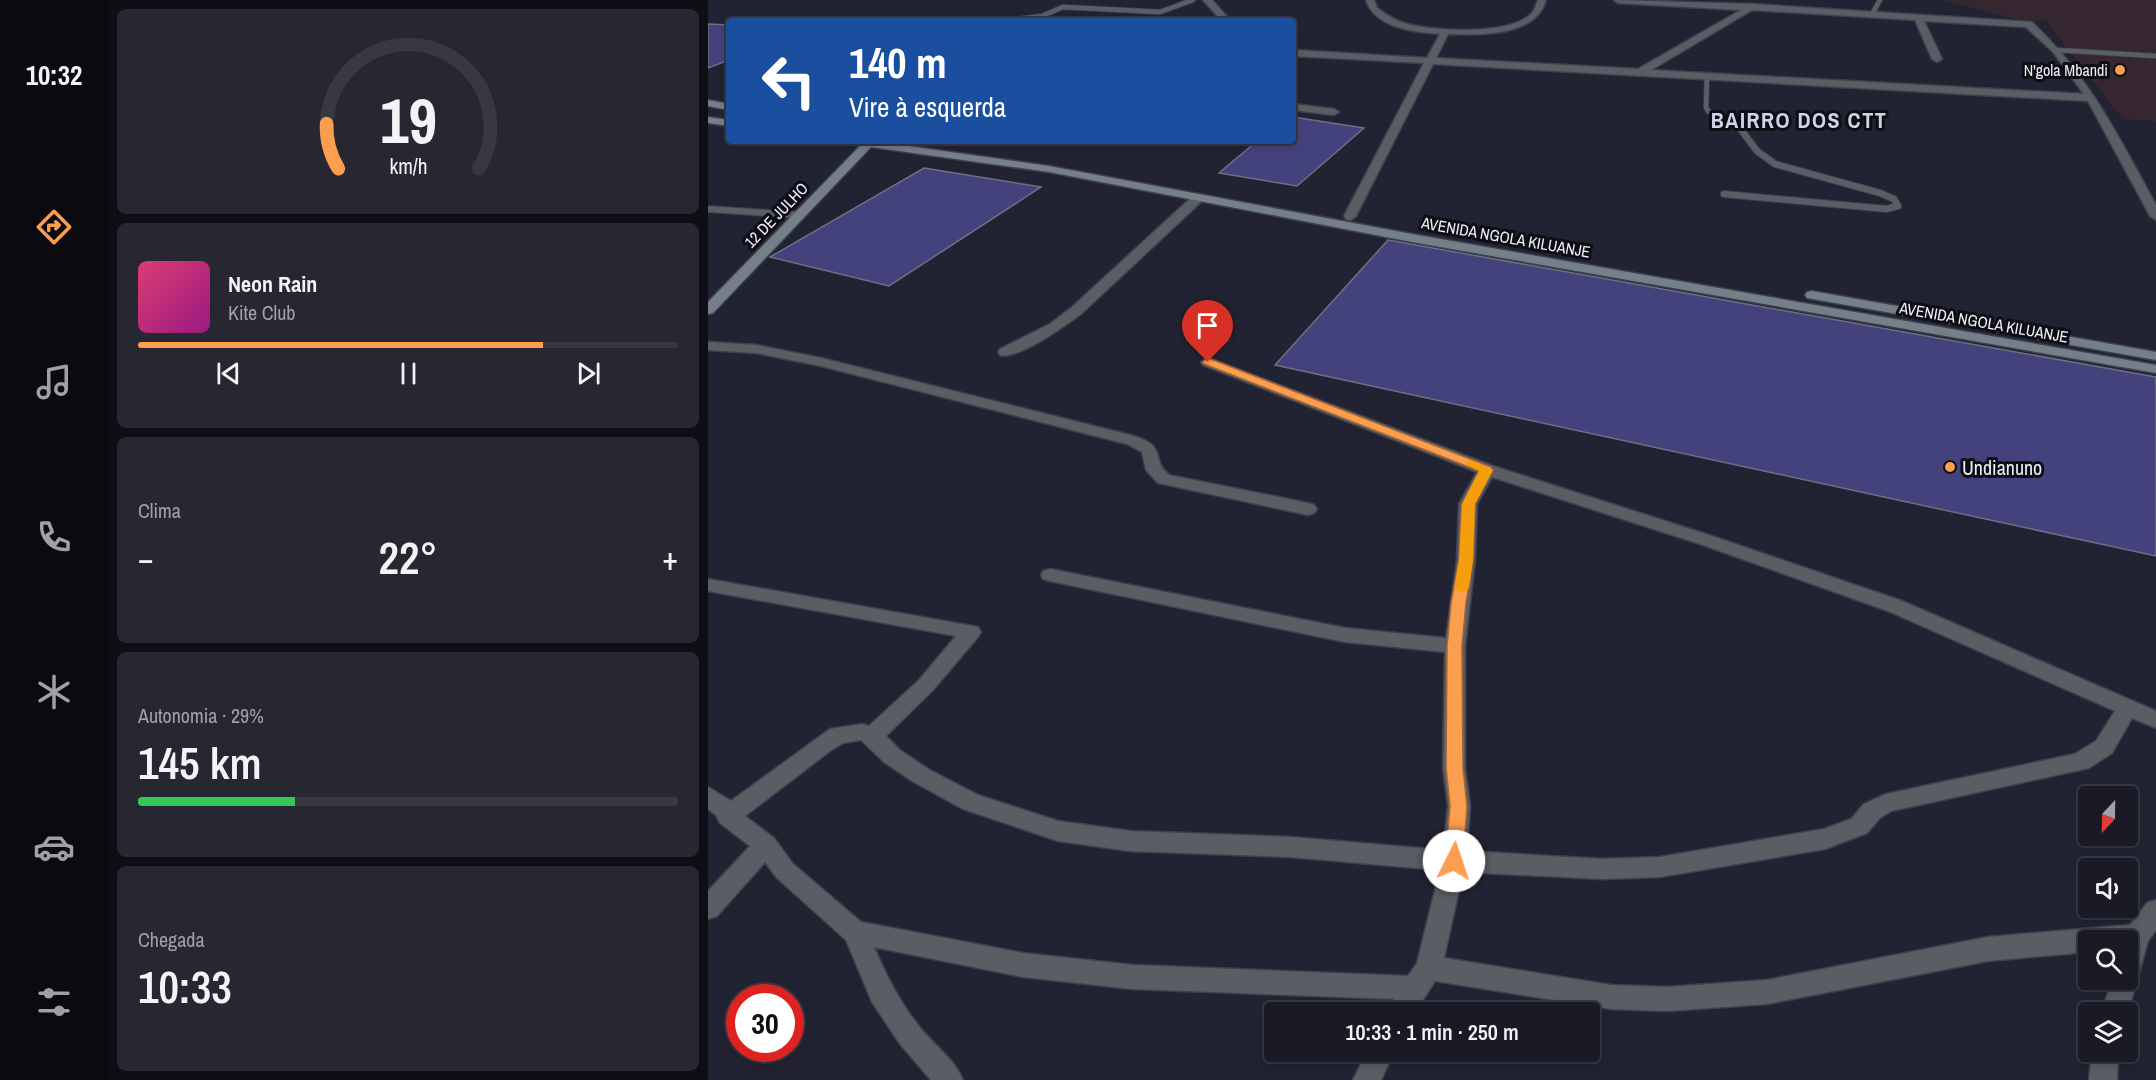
<!DOCTYPE html>
<html lang="pt">
<meta charset="utf-8">
<style>
:root{--surface:#1a1a26;--page:#272732;--text:#f1f3f6;--muted:#9fa1a7;--line:#383843;--accent:#fb9e50}
body{margin:0;font-family:"Archivo Narrow",sans-serif;background:var(--page);color:var(--text);height:100vh;display:flex;flex-direction:column;font-size:22px;white-space:nowrap}
*{box-sizing:border-box;margin:0}
p{font-size:20px;color:var(--muted)}
.icon{flex:none;width:33px;height:33px;fill:none;stroke:currentColor;stroke-width:2;stroke-linecap:round;stroke-linejoin:round}
.map{position:relative;flex:1;overflow:hidden}
.details{display:flex;flex-direction:column;gap:9px;padding:9px;background:#0e0e15;width:600px}
.details>*{flex:none}
.hud{position:absolute;left:18px;top:18px;width:570px;height:126px;border-radius:6px;box-shadow:0 3px 9px #0003,0 0 0 2px var(--line);background:#1a4fa0;color:#fff;overflow:hidden}
.needle{width:39px;rotate:202deg}
.buttons{position:absolute;left:1370px;top:786px;display:grid;gap:12px}
.buttons a{display:grid;place-items:center;width:60px;height:60px;border-radius:6px;background:var(--surface);box-shadow:0 3px 9px #0003,0 0 0 2px var(--line);font-size:30px}
.speed{position:absolute;left:18px;top:984px;display:flex;gap:12px;font-size:30px;font-weight:700;text-align:center}
.speed>*{display:grid;place-content:center;width:78px;height:78px;border-radius:50%;background:var(--surface);box-shadow:0 3px 9px #0003,0 0 0 2px var(--line);line-height:1}
.speed .limit{border:9px solid #d22;background:#fff;color:#111}
.pin{position:absolute;display:grid;place-items:center;width:51px;height:51px;color:#fff;margin:-62px -26px;border-radius:50% 50% 50% 0;rotate:-45deg;box-shadow:0 0 6px #0007}
.pin .icon{rotate:45deg}
.me{position:absolute;width:66px;margin:-33px;rotate:4deg;stroke-linejoin:round;filter:drop-shadow(0 0 4px #0008)}
.turn{display:flex;align-items:center;gap:21px;height:126px;padding:0 24px;font-size:27px}
.turn .icon{width:78px;height:78px;stroke-width:2.5}
.turn b{display:block;font-size:42px;line-height:51px}
.big{font-size:45px;font-weight:600;line-height:1.1}
.details .tile{flex:1;display:flex;flex-direction:column;justify-content:center;gap:9px;min-width:0;padding:0 21px;border-radius:9px;background:var(--page)}
.details .dial{align-items:center;gap:0}
.dial svg{height:156px;overflow:visible;fill:none;stroke:var(--line);stroke-width:7;stroke-linecap:round;text-anchor:middle}
.dial text{fill:var(--text);stroke:none}
.song{display:flex;align-items:center;gap:18px}
.cover{width:72px;height:72px;border-radius:9px;background:linear-gradient(135deg,hsl(340 70% 55%),hsl(310 70% 35%))}
.played{height:6px;border-radius:3px;background:linear-gradient(90deg,var(--accent) 75%,var(--line) 75%)}
.keys{display:flex;justify-content:space-around;direction:ltr}
.heat{display:flex;justify-content:space-between;align-items:center;font-size:33px;direction:ltr}
.charge{height:9px;border-radius:4px;background:linear-gradient(90deg,#34c759 29%,var(--line) 0)}
.trip{position:absolute;left:556px;top:1002px;width:336px;height:60px;border-radius:6px;background:var(--surface);box-shadow:0 3px 9px #0003,0 0 0 2px var(--line);font-weight:600;line-height:60px;text-align:center}
main{display:flex;flex:1;min-height:0}
.tabs{display:flex;flex-direction:column;width:108px;justify-content:space-around;align-items:center;background:#0a0a0f;color:var(--muted)}
.tabs .icon{width:42px;height:42px}
.tabs .selected{color:var(--accent)}
.tabs b{font-size:27px;color:var(--text)}
.map>svg:first-child{display:block}
</style>
<main>
<nav class="tabs">
<b>10:32</b>
<svg class="icon selected" aria-label="directions" viewBox="0 0 24 24"><path d="M12 3l9 9-9 9-9-9zM9 14v-3h6M13 9l2 2-2 2"/></svg>
<svg class="icon" aria-label="music" viewBox="0 0 24 24"><path d="M9 18V5l10-2v13"/><circle cx="6" cy="18" r="3"/><circle cx="16" cy="16" r="3"/></svg>
<svg class="icon" aria-label="phone" viewBox="0 0 24 24"><path d="M5 4h4l2 5-3 2q2 4 5 5l2-3 5 2v4C11 20 4 13 5 4z"/></svg>
<svg class="icon" aria-label="climate" viewBox="0 0 24 24"><path d="M12 3v18M4 7l16 10M4 17L20 7"/></svg>
<svg class="icon" aria-label="car" viewBox="0 0 24 24"><path d="M5 17H2v-5l4-1 3-4h7l3 4 3 1v5h-3M9 17h6M6 11h13"/><circle cx="7" cy="17" r="2"/><circle cx="17" cy="17" r="2"/></svg>
<svg class="icon" aria-label="filters" viewBox="0 0 24 24"><path d="M4 7h16M4 17h16"/><circle cx="9" cy="7" r="2"/><circle cx="15" cy="17" r="2"/></svg>
</nav>
<section class="details">
<div class="tile dial"><svg viewBox="0 0 100 80">
<path d="M14 69A42 42 0 1 1 86 69"/>
<path d="M14 69A42 42 0 0 1 8 46" stroke="#fb9e50"/>
<text x="50" y="56" font-size="32" font-weight="700">19</text>
<text x="50" y="72" font-size="11">km/h</text>
</svg></div>
<div class="tile">
<div class="song"><i class="cover"></i><div><b>Neon Rain</b><p>Kite Club</p></div></div>
<div class="played"></div>
<div class="keys"><svg class="icon" aria-label="previous" viewBox="0 0 24 24"><path d="M18 5L8 12l10 7zM5 5v14"/></svg><svg class="icon" aria-label="pause" viewBox="0 0 24 24"><path d="M8 5v14M16 5v14"/></svg><svg class="icon" aria-label="next" viewBox="0 0 24 24"><path d="M6 5l10 7-10 7zM19 5v14"/></svg></div>
</div>
<div class="tile"><p>Clima</p>
<div class="heat"><a>−</a><b class="big">22°</b><a>+</a></div>
</div>
<div class="tile"><p>Autonomia · 29%</p><b class="big">145 km</b><div class="charge"></div></div>
<div class="tile"><p>Chegada</p><b class="big">10:33</b></div>
</section>
<div class="map">
<svg width="1448" height="1080" viewBox="0 0 1448 1080">
<rect width="100%" height="100%" fill="#222332"/>
<!-- education -->
<path fill="#362630" d="M1235,0H1448V121L1415,119L1338,21L1307,19Z"/>
<!-- building -->
<path fill="#44427d" stroke="#6e6f82" stroke-width="1.5" d="M0,24L21,25V60L0,68Z
M585,117L656,128L589,186L511,173L549,141H585Z
M216,168L333,187L181,286L62,257Z
M680,240L1448,377V556L567,365Z"/>
<g fill="none" stroke-linecap="round" stroke-linejoin="round">
<defs>
<path id="lane-far1" d="M1164,14L1172,0
M294,21L334,16L355,7L452,12L485,0
M1348,50L1448,56
M999,76L998,107L1000,111L1032,129"/>
<path id="lane" d="M1016,194L1179,209L1190,206L1186,199L1172,193L1067,164L1049,151L1031,127
M0,209L91,215"/>
<path id="street" d="M495,0H504L523,21H514Z
M658,0H666L669,8C676,13 684,19 693,22C721,32 803,36 824,13C827,10 828,4 830,0H838C827,37 772,35 740,34L728,58L930,69L1033,10L910,3L906,0L1044,4L1324,22C1382,77 1410,136 1448,205V220L1442,216L1380,101L725,64L648,216L642,220L638,219L636,216L716,63L585,56V50L719,58L732,34C706,32 667,28 658,0ZM1044,10L1207,20L1224,59L1229,62L1234,59L1216,21L1318,27L1345,52L1376,94L943,70Z
M585,104L626,109L631,112L626,115L585,110Z
M490,194L494,195V201L373,314C358,325 310,360 292,355L290,352L292,349L342,324L363,308L486,195Z
M0,342L48,345L113,358L422,435C462,446 441,458 461,475L600,503L606,505L609,509L606,513L600,515L450,483L438,470L434,452L419,444L113,366L48,353L0,350Z
M500,358L785,466L1004,536L1194,601L1448,711V728L1424,718L1404,753L1381,768L1183,811L1172,818L1159,833L1117,849L952,877L894,879L755,872L736,958L903,985L959,987L1059,980L1280,937L1422,925L1439,903L1448,900V930L1440,941L1419,1015V1012H1394L1404,980H1419V940H1380V952L1280,961L1059,1004L959,1011L903,1009L727,981L707,1012H680L686,999L425,989L315,977L166,947C178,975 191,1001 210,1025C224,1044 246,1058 255,1080H223L192,1044L164,1002L138,940L69,878L57,862L9,916L0,919V891L42,846L12,823L8,815L0,809V787L23,801L122,729L154,724L161,726L211,680L248,636L0,591V579L270,627L273,632L270,637L225,690L178,736L192,750L220,769L270,795L350,821L422,831L582,837L735,850L740,806L735,768L737,652L637,642L342,581L335,579L333,575L335,571L342,569L637,628L738,638L749,560L751,504L769,472L495,365L493,362ZM784,477L992,544L1180,611L1407,711L1388,741L1367,754L1178,794L1156,804L1143,819L1116,829L952,857L894,859L759,851L762,806L757,768V646L767,560L769,504ZM153,740L176,762L204,781L255,809L350,841L422,851L582,857L732,870L709,963L700,976L425,965L315,953L153,922L85,864L66,838L37,816L122,751L135,743Z
M659,1052H686L673,1080H645Z
M1384,1052H1410L1409,1080H1381Z"/>
<path id="secondary" d="M0,100L21,104V110L0,106Z
M0,117L21,120V126L0,123Z
M136,141H165L341,166L704,234L1448,365V373L704,242L341,172L163,147L5,313L0,314V302L152,146Z
M1104,291L1448,352V360L1099,298L1097,295L1099,292Z"/>
</defs>
<!-- lane-far1 casing -->
<use href="#lane-far1" stroke="#3f404e" stroke-width="6"/>
<!-- lane casing -->
<use href="#lane" stroke="#3f404e" stroke-width="8"/>
<!-- street casing -->
<use href="#street" stroke="#3f404e" stroke-width="3"/>
<!-- secondary casing -->
<use href="#secondary" stroke="#3f404e" stroke-width="3"/>
<!-- lane-far1 -->
<use href="#lane-far1" stroke="#585e64" stroke-width="4.5"/>
<!-- lane -->
<use href="#lane" stroke="#585e64" stroke-width="6"/>
<!-- street -->
<use href="#street" fill="#585e64" fill-rule="evenodd"/>
<!-- secondary -->
<use href="#secondary" fill="#747f89" fill-rule="evenodd"/>
</g>
<!-- route -->
<path fill="#fb9e50" stroke="#a36734" stroke-width="1.5" d="M500,358L783,467L785,470L767,504L765,560L758,603L754,646L755,768L759,806L755,861L753,867L746,869L740,867L737,861L742,806L738,768L739,646L743,603L751,560L754,504L771,471L496,364L494,362Z"/>
<!-- slow -->
<path fill="#f59e0b" d="M763,460L785,470L767,504L765,560L761,588L753,593L746,588L751,560L754,504L771,471L757,464Z"/>
<!-- markers -->
<g fill="#fb9e50" stroke="#0d0d14" stroke-width="2">
<circle cx="1412" cy="70" r="6"/>
<circle cx="1242" cy="467" r="6"/>
</g>
<g text-anchor="middle" dominant-baseline="central" stroke-width="6" stroke-linejoin="round" paint-order="stroke">
<!-- far-poi labels -->
<g font-size="16" fill="#efeffa" stroke="#0d0d14" text-anchor="end">
<text x="1400" y="70">N'gola Mbandi</text>
</g>
<!-- far-street labels -->
<g font-size="16" fill="#efeffa" stroke="#0d0d14">
<text transform="translate(68 215) rotate(-46)">12 DE JULHO</text>
<text transform="translate(798 237) rotate(10)">AVENIDA NGOLA KILUANJE</text>
<text transform="translate(1276 322) rotate(10)">AVENIDA NGOLA KILUANJE</text>
</g>
<!-- poi labels -->
<g font-size="20" fill="#efeffa" stroke="#0d0d14" text-anchor="start">
<text x="1254" y="467">Undianuno</text>
</g>
<!-- far-district labels -->
<g font-size="22" font-weight="bold" letter-spacing="1.5" fill="#d2d3e8" stroke="#0d0d14">
<text x="1091" y="120">BAIRRO DOS CTT</text>
</g>
</g>
</svg>
<div class="buttons">
<a><svg class="needle" viewBox="-14 -14 28 28"><path d="M0-13l5 13h-10z" fill="#e53935"/><path d="M0 13l5-13h-10z" fill="#9fa1a7"/></svg></a>
<a><svg class="icon" aria-label="sound" viewBox="0 0 24 24"><path d="M4 9h4l5-4v14l-5-4H4zM17 9q2 3 0 6"/></svg></a>
<a><svg class="icon" aria-label="search" viewBox="0 0 24 24"><circle cx="10" cy="10" r="6"/><path d="M15 15l6 6"/></svg></a>
<a><svg class="icon" aria-label="layers" viewBox="0 0 24 24"><path d="M12 4l9 5-9 5-9-5zM3 14l9 5 9-5"/></svg></a>
</div>
<div class="speed"><div class="limit">30</div></div>
<div class="pin" style="left:500px;top:362px;background:#d93025"><svg class="icon" aria-label="arrive" viewBox="0 0 24 24"><path d="M6 21V4h12l-3 4 3 4H6"/></svg></div>
<svg class="me" style="left:746px;top:861px" viewBox="-20 -20 40 40"><circle r="19" fill="#fff"/><path d="M0-13L10 11 0 6-10 11z" fill="#fb9e50"/></svg>
<div class="trip">10:33 · 1 min · 250 m</div>
<div class="hud">
<div class="turn"><svg class="icon" aria-label="left" viewBox="0 0 24 24"><path d="M17 20v-9H6M10 6l-5 5 5 5"/></svg><div><b>140 m</b>Vire à esquerda</div></div>
</div>
</div>
</main>
